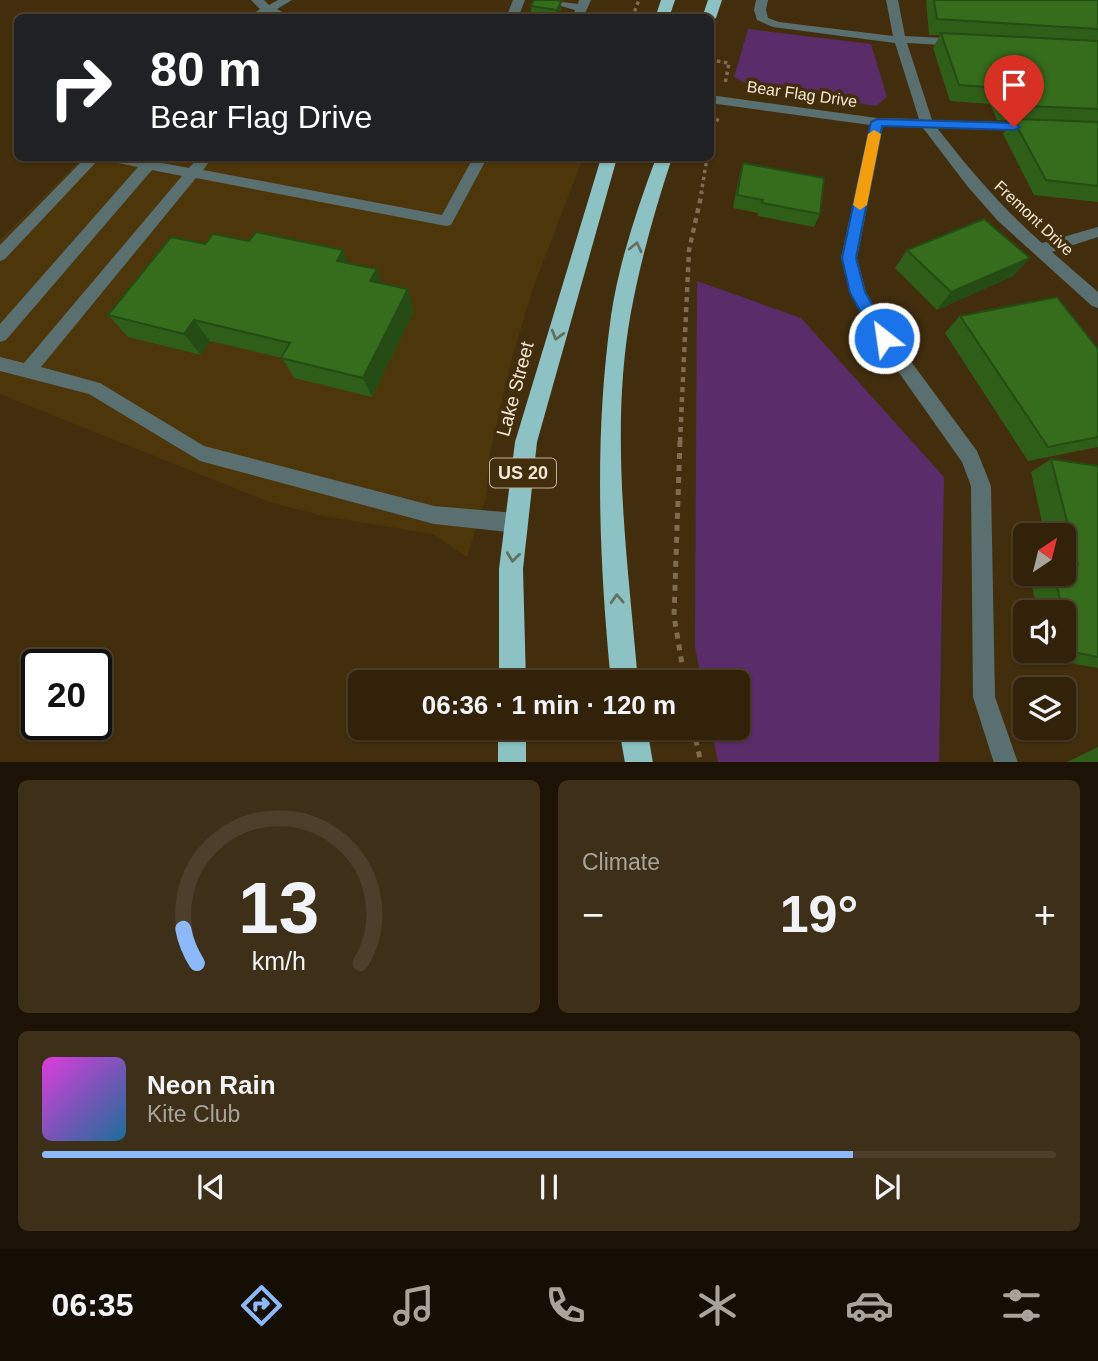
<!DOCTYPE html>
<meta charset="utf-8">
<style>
:root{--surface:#32220a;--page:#3d2f18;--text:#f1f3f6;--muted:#a8a49c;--line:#4d3f2b;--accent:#8bb9fc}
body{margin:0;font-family:Helvetica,sans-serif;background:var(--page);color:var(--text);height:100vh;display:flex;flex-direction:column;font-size:26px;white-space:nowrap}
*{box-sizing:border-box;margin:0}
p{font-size:23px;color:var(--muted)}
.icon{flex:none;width:38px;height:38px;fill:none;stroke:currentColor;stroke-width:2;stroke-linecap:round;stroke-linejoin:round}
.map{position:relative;height:762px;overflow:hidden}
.side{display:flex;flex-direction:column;gap:18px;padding:18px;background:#1c1306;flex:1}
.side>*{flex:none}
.banner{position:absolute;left:14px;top:14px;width:700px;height:147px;border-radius:10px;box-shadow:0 2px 5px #0004,0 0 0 2px var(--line);background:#202124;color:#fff;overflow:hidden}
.needle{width:46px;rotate:35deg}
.controls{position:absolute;left:1013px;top:523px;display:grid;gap:14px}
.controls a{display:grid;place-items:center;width:63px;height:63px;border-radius:10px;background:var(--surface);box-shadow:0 2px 5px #0004,0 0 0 2px var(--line);font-size:35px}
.speed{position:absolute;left:21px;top:649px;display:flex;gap:14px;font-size:35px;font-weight:700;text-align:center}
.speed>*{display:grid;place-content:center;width:91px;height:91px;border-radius:50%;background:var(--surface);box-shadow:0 2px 5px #0004,0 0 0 2px var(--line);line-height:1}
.speed .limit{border:4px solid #111;border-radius:10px;background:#fff;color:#111}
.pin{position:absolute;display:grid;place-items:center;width:60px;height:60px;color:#fff;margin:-72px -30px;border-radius:50% 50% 50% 0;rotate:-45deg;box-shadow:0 0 7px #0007}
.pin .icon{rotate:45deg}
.me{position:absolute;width:77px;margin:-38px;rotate:330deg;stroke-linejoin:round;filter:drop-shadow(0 0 5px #0008)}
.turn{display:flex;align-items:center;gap:24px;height:147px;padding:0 21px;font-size:32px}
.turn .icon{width:91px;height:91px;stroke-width:2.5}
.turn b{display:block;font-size:49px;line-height:60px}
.big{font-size:52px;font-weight:700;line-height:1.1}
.side .widget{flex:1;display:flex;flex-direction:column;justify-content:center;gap:10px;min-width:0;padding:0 24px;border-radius:10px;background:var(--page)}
.side .dial{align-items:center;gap:0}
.dial svg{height:182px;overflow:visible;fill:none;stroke:var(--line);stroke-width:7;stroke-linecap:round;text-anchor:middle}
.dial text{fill:var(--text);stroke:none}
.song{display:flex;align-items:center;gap:21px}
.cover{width:84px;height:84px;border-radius:10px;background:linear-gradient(135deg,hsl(300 70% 55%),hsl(200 70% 35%))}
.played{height:7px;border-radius:4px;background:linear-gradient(90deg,var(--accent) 80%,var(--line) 80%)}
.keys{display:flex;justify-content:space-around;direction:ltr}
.heat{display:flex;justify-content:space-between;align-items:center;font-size:38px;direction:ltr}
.side .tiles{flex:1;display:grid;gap:18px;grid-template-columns:1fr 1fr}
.widget:last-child{grid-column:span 2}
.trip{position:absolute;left:348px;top:670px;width:402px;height:70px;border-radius:10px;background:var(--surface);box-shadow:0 2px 5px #0004,0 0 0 2px var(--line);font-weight:700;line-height:70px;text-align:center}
.dock{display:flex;height:112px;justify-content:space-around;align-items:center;background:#140e04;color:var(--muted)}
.dock .icon{width:49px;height:49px}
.dock .current{color:var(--accent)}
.dock b{font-size:32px;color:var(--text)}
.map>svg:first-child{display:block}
</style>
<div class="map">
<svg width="1098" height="763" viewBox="0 0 1098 763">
<rect width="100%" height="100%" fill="#422e0d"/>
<!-- built -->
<path fill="#4e360b" d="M82,158H583L533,288L510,365L490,453L486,496L467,557L433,534L324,516L269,502L0,394V240Z"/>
<!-- green -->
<path fill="#5a2c69" d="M748,29L871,44L887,97L876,106L751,86L734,77Z
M697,281L801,318L944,477L939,762H718L711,728H738V682H702L695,647Z"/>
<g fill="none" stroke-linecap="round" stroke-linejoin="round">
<!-- path-far2 -->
<path stroke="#7e6c50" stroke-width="3.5" stroke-dasharray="3.5 3.5" stroke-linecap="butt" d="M632,18L639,0
M710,60L729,63L725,84
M710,134L719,117
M701,194L707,158"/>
<!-- path-far1 -->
<path stroke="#7e6c50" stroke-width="4.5" stroke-dasharray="5 5" stroke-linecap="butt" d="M680,442L689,250L702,192"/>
<!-- path -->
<path stroke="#7e6c50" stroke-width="5" stroke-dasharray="6 6" stroke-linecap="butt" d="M680,441L674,616L685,682
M693,728L701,763"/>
<!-- minor -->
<path fill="#5a6f6f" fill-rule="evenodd" d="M251,0H264L269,5L278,0H292L277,9L292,18H277L268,14L262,18H247L260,9Z
M513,0H525L518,18H506Z
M579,0H591L583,18H572L575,10L557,5L563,2L578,4Z
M756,0H768L766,10L768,18L779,22L893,36L886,0H898L905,36L962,39V45L958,46L907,43L932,120L1031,123L1038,127L1031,131L937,128C970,170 1002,208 1042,243L1098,227V237L1052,252L1098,292V308L1092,306L998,221L968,187L923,128L883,126L857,258L866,292L890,333L977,451L991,486L995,697L1018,763H994L973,697L971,486L962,462L878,343L850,293L841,258L870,125L710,103V95L877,118L919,119L895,43L773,27L757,20L754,10Z
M85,158H100L5,259L0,261V245Z
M106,158H135L189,168L198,158H212L203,170L442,215L473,158H487L451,225L446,226L196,178L41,367L100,383L204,446L434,506L517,513L524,516L527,523L524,530L517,533L434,524L200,461L89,394L0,371V357L24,363L182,176L152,170L6,340L0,342V324L138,167L108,161Z"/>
<!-- highway -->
<path fill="#8cc2c3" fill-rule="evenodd" d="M661,0H675L669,18H655Z
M708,0H722L716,18L710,22V18H702Z
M601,158H617L537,442L523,569L526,682H499V569L515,442Z
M656,158H672C655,209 641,259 631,312C609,433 628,561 638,682H611C599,561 594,437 611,316C619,262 637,209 656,158Z
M498,728H526V763H498Z
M619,728H647L653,763H625Z"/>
</g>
<!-- wall -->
<path fill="#2e5e18" d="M565,0L561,2V9L557,17L531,13V6Z
M926,0H1098V202L1034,195L1003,134L1012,121L997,120L990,104L950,101L933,48L940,35H929Z
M743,163L820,214L814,227L758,216V213L733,208L739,177Z
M907,250L1030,258L1013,276L937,310L895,268Z
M348,263L377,269L381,283L414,311L372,397L294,378L282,358L210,341L201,355L128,337L108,315Z
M960,316L1098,349V447L1028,461L945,333Z
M1051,459L1098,466V668L1048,659L1046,651H1064V612H1038L1029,574H1064V536H1045L1031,472Z
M1098,747V762H1067Z"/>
<!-- shaded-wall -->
<path fill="#254c14" d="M561,2V9L557,17V10Z
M343,250L352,273L337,261Z
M1030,258L1013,276L937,310L951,292Z
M377,269L384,291L370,281Z
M408,289L414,311L372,397L363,378Z
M194,320L210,341L201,355L184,334Z"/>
<!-- building -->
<path fill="#356d1c" stroke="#254c14" stroke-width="2" d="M534,0H558L561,2L557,10L531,6Z
M934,0H1098V29L937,19Z
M941,33L1098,41V109L1007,105L1000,88L959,85Z
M1013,119L1098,122V186L1046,180Z
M743,163L824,178L820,214L762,203L763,200L737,195Z
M984,219L1030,258L951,292L907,250Z
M256,232L343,250L337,261L377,269L370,281L408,289L363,378L281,358L290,343L194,320L184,334L108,315L171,237L205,244L213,234L249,241Z
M1057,297L1098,349V437L1048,447L960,316Z
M1051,459L1098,466V657L1073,652L1054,574H1064V562L1078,564Z"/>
<!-- one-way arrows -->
<defs><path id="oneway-chevron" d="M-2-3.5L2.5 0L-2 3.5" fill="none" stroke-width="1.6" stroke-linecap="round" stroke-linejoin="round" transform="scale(1.75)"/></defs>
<g stroke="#63715f">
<use href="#oneway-chevron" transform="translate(636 247) rotate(-77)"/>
<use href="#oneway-chevron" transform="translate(557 335) rotate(106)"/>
<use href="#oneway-chevron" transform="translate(513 557) rotate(97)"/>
<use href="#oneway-chevron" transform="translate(617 599) rotate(-93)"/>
</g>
<!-- route -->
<path fill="#1a73e8" stroke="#114b97" stroke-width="2" d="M877,119L1014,123L1020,127L1014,130L882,126L856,258L865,292L892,338L884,344L879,343L850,293L842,258L871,122Z"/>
<!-- slow -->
<path fill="#f59e0b" d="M874,130L881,134L867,205L860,210L853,205L868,134Z"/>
<g text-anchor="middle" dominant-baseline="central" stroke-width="7" stroke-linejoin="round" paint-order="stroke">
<!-- far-street labels -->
<g font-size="16" fill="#f4e7d5" stroke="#422e0d">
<text transform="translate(802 94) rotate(8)">Bear Flag Drive</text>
<text transform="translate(1034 218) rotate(43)">Fremont Drive</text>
</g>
<!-- shield labels -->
<rect fill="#422e0d" stroke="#bfb099" stroke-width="2" x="490" y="458.5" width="66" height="29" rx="5"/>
<g font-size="18" font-weight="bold" fill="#f4e7d5">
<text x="523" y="473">US 20</text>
</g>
<!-- street labels -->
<g font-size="19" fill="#f4e7d5" stroke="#422e0d">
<text transform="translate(515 389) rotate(-75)">Lake Street</text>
</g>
</g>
</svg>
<div class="controls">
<a><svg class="needle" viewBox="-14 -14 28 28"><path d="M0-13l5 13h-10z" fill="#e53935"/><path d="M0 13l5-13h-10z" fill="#a8a49c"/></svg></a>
<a><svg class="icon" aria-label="sound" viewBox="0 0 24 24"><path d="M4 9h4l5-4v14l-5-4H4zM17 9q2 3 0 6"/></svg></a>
<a><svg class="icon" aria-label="layers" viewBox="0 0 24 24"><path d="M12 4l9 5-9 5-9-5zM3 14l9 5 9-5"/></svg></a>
</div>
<div class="speed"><div class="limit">20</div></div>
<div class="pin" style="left:1014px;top:127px;background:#d93025"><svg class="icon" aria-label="arrive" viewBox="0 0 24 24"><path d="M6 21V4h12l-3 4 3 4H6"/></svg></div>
<svg class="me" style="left:884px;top:338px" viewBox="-20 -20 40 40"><circle r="17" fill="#1a73e8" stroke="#fff" stroke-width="3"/><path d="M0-11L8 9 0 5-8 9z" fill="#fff"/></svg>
<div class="trip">06:36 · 1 min · 120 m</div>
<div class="banner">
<div class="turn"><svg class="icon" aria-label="right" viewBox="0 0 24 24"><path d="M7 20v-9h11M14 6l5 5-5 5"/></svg><div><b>80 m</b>Bear Flag Drive</div></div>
</div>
</div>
<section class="side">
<div class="tiles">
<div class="widget dial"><svg viewBox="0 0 100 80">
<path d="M14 69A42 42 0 1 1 86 69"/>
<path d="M14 69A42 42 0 0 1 8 54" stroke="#8bb9fc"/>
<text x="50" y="56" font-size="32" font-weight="700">13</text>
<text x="50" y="72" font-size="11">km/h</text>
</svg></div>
<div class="widget"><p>Climate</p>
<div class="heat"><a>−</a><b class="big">19°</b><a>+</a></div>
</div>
<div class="widget">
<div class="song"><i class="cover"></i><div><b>Neon Rain</b><p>Kite Club</p></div></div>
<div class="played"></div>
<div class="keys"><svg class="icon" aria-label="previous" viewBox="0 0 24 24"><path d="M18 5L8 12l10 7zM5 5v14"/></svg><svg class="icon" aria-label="pause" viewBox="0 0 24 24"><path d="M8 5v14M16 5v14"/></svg><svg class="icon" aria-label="next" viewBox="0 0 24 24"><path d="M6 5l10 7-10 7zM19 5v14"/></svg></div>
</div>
</div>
</section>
<nav class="dock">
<b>06:35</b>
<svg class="icon current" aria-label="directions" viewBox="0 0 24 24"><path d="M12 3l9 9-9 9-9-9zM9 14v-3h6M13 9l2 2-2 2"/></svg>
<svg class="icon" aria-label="music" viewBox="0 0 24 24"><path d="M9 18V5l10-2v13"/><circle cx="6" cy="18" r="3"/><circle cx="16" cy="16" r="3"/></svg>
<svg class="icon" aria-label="phone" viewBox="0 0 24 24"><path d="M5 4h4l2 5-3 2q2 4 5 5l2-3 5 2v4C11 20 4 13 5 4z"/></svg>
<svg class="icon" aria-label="climate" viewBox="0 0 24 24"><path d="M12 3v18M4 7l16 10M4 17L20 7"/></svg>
<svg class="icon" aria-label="car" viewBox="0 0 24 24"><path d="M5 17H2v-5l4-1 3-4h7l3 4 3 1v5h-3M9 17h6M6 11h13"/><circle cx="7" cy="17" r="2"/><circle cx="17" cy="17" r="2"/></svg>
<svg class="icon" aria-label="filters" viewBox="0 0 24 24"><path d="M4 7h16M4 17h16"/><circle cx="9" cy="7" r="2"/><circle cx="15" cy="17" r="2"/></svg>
</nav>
